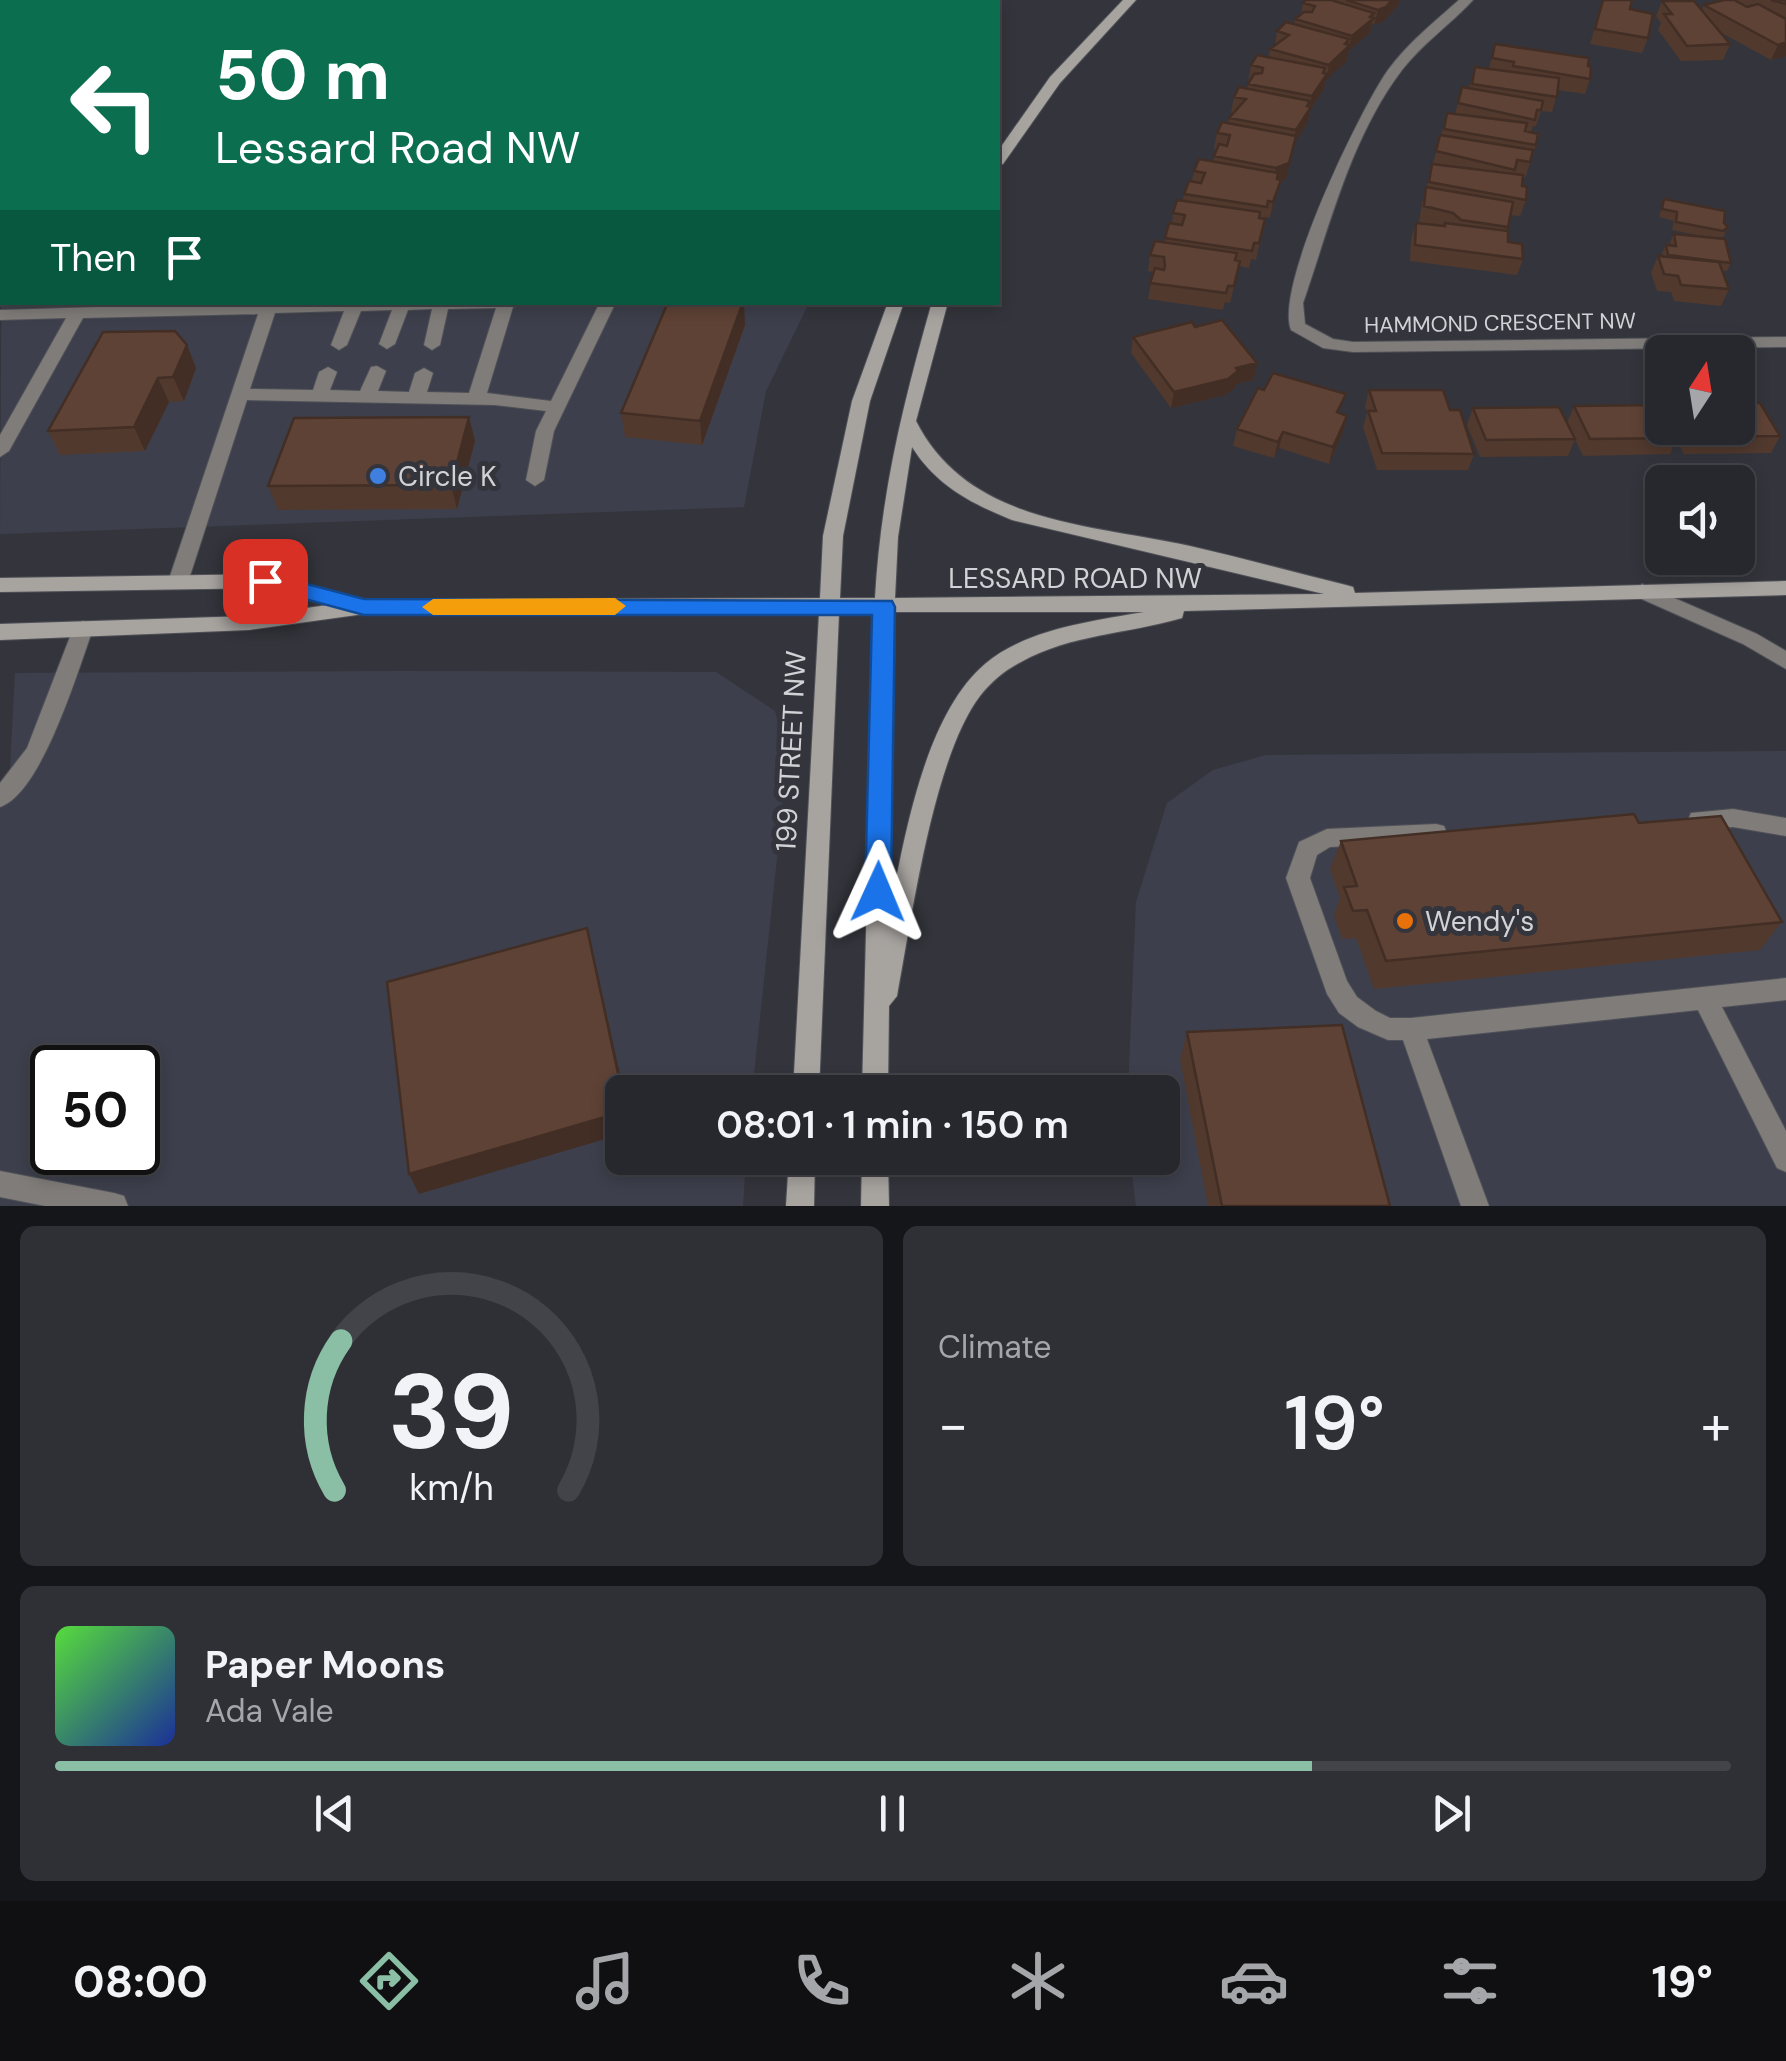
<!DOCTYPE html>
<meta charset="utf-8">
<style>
:root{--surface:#27282d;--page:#2f3035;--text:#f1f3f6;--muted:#a4a6aa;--line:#434449;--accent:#8abfa5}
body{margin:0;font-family:"DM Sans",sans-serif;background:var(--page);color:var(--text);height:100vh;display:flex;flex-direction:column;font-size:38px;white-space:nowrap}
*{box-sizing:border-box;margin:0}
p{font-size:32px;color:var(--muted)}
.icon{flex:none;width:55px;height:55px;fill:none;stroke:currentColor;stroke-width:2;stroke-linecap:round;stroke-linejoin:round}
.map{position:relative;height:1206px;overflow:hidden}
.drawer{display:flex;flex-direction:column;gap:20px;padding:20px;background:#151619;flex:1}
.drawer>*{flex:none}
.top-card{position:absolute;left:0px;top:0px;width:1000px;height:305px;box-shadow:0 5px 15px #0003,0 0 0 2px var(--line);background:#0b6e4f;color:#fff;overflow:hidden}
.needle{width:65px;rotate:12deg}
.fabs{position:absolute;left:1645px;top:335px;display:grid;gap:20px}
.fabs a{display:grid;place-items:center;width:110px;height:110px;border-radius:15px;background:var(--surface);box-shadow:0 5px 15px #0003,0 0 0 2px var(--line);font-size:50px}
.speed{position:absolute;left:30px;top:1045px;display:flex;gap:20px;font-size:50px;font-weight:700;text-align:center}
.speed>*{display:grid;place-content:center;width:130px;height:130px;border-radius:50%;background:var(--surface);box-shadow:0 5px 15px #0003,0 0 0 2px var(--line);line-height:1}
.speed .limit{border:5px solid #111;border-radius:15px;background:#fff;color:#111}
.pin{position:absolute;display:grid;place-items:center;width:85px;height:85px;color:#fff;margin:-42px;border-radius:20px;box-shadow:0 5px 15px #0006}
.me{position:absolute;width:110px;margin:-55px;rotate:1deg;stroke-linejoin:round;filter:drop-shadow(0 0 8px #0008)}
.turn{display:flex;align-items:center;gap:35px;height:210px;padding:0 50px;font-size:45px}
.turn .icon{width:130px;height:130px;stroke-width:2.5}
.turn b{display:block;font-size:70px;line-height:85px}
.then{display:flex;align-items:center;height:95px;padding:0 50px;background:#0003;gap:20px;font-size:38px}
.big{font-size:75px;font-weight:600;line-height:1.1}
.drawer .widget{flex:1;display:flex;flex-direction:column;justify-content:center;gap:15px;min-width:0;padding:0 35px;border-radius:15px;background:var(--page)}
.drawer .dial{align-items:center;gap:0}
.dial svg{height:260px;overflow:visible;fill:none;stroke:var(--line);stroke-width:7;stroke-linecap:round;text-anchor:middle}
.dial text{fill:var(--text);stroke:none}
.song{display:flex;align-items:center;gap:30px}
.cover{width:120px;height:120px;border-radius:15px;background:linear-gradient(135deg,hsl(110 70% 55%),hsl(230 70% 35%))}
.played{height:10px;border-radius:5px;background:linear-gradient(90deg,var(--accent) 75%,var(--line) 75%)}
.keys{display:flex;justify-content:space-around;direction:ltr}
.heat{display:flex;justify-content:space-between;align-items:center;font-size:55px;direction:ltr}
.drawer .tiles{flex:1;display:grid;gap:20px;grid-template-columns:1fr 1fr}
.widget:last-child{grid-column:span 2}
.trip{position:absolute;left:605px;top:1075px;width:575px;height:100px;border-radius:15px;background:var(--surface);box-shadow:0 5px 15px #0003,0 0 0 2px var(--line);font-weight:600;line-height:100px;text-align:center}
.tab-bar{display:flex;height:160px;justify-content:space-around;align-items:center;background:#101012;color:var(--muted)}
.tab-bar .icon{width:70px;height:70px}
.tab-bar .selected{color:var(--accent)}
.tab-bar b{font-size:45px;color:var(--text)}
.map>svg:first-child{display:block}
</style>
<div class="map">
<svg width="1786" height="1206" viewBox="0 0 1786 1206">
<rect width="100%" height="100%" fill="#34353c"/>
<!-- built -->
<path fill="#3d404c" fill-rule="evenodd" d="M2,186V302L809,303L766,391L744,507L0,534Z
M399,671L716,672L775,711L787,764L752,1092H622V1158H746L743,1206H0V782L10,771L15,673ZM52,1068H138V1152H52Z
M1786,751V1206H1136L1130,1158H1162V1092H1128L1136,902L1167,803L1213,770L1266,755Z"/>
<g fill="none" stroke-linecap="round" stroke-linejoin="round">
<defs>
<path id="service" d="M2,267V278L0,279V268Z
M262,302H530L513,307L487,393L551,401L600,302H616L554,431L544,480L535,486L526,480L536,431L546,411L495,405L247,400L188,582L178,589L168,582L258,314L83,318L9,451L0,457V435L66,318L0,320V310ZM496,308L469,393L427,392L433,373L424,368L415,373L409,392L378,391L386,371L377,366L371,367L360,391L330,390L337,372L328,367L319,372L313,390L250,389L275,313L344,311L331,345L339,350L347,345L361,311L392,310L379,344L387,349L395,344L408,310L432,309L424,345L432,350L440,345L448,309Z
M1642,584L1757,634L1786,651V669L1743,644L1635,596L1632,591Z
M83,621L90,624L93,629C78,670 42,793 0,807V783L27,748L73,629L76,624Z
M1733,809L1786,818V836L1733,827L1699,829L1691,827L1688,820L1691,813Z
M1436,824L1444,826L1447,833L1444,840L1436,842L1330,847L1317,855L1310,878L1347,981L1357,997L1376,1011L1390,1018H1411L1786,978V1000L1722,1007L1786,1131V1172L1777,1168L1698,1010L1427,1039L1489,1206H1461L1403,1040H1388L1358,1027L1339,1013L1327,994L1286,878L1299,842L1327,829Z
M0,1171L114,1193L124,1196L128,1206H45L0,1197Z"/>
<path id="minor" d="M39,0H72L73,2H40Z
M1459,0H1473C1451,24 1423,43 1402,70C1351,137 1330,225 1303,303L1305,324L1333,339L1353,342L1786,337V347L1353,352L1323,348L1291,330C1274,287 1360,110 1388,70C1408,43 1434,22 1459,0Z"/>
<path id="secondary" d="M1123,0H1136L1060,83L1003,164L998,165V151L1050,77Z
M888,302H904L870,401L843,536L840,598H875C881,492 903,404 932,302H948L916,421C968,524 1090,524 1190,546C1242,558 1294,572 1346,585L1353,587L1355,593L1786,581V595L1184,611L1182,618C1128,634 1071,634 1021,662C1005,670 991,682 980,696C933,758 912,917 897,996L889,1006L888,1092H862L874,613H839L819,1092H793L819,613L364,614L249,630L0,640V624L249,616L328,605L265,588L0,592V578L265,574L361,600L820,598L823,536L852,401ZM912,447C936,485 970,503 1012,520L1324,594L895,598L898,537ZM895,612H1144C1093,621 1026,629 985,664C925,715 905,835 890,910Z
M789,1158H815L814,1206H786Z
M862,1158H888L889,1206H861Z"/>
</defs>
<!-- service casing -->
<use href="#service" stroke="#505158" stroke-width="2"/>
<!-- minor casing -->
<use href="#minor" stroke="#505158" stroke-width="2"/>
<!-- secondary casing -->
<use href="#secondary" stroke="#505158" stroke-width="2"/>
<!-- service -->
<use href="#service" fill="#7f7c79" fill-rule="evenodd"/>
<!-- minor -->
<use href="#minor" fill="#7f7c79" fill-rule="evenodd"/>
<!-- secondary -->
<use href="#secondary" fill="#a7a39f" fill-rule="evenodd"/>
</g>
<!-- wall -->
<path fill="#51392e" d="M1306,0H1403H1400L1399,4L1383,22L1372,24L1370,33L1349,50L1347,61L1325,80L1324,89L1310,110L1308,122L1294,144L1286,179L1280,181L1270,218L1265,217L1256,260L1251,259L1249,268L1239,266L1230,303L1225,302L1223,310L1148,299L1153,272L1148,271L1150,255L1164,242L1172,224L1173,213L1183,200L1184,194L1192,181L1194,171L1213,161L1217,149H1214L1217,133L1228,123L1229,118L1233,113H1231L1234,97L1247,88L1251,65L1269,57L1270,49L1275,45L1277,31L1294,25L1295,19L1301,14L1303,3Z
M1603,0L1630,9L1648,38L1642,53L1590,44Z
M1723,0H1786V56L1771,60L1720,32L1730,44L1723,60L1681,61L1658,30L1661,23L1656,16L1662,1L1702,10L1704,5Z
M1495,44L1588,66L1590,79L1585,94L1558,90L1552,112L1541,111L1536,126H1533L1531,132L1536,145L1525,178H1523L1522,186L1526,200L1520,216L1510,215L1506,231L1508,242L1523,259L1517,275L1410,261L1411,239L1416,223L1419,222L1422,203L1447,113L1455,114L1462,87L1469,88L1475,67L1489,68Z
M1664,199L1724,223L1725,235L1720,239L1731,263L1727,271H1723L1729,289L1721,306L1674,301L1671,292L1657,291L1651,273L1658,256L1663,257L1662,253L1666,245L1671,246L1670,242L1674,234L1712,238L1672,230L1674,221L1659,217Z
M745,325L702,445L625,437L621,413Z
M1195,327L1257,363L1253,380L1236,384L1235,388L1225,395L1171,408L1131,353L1133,337Z
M187,345L196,368L184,401L169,402L145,451L60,455L48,431Z
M1369,390L1450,410L1474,454L1468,470H1377L1363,427L1367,413L1365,407Z
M1752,403L1780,436L1771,453L1684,454L1676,440L1670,454L1583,456L1567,423L1574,406L1662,428H1738Z
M1473,408L1575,439L1568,456L1480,457L1467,425Z
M1340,413L1343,432L1329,464L1279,448L1274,458L1233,446L1237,429Z
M469,417L475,441L457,509L278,510L268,486Z
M1639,823L1782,922L1760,950L1374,989L1356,938L1342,939L1334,915L1340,898L1330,869L1341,841Z
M1187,1032L1390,1206H1208L1180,1059Z"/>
<!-- shaded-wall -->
<path fill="#422e25" d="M1392,0H1400L1399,4L1383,22L1374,25L1378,10Z
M1374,13L1370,33L1349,50L1347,61L1326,80L1329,65L1349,39L1348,48L1349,46L1352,36Z
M1786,42V56L1771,60L1778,45Z
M1325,68L1323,80L1327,74L1324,89L1310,110L1308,122L1294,144L1286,179L1280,181L1270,218L1273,202V184L1276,168L1292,146L1296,130L1310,101L1307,112L1309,109L1312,96Z
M744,302L745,325L702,445L700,421Z
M187,345L196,368L184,401L173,377Z
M1257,363L1253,380L1236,384L1235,388L1225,395L1171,408L1174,392L1236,368Z
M158,378L169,402L145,451L134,427Z
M1347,416L1343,432L1329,464L1333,447Z
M469,417L475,441L457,509L451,485Z
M1283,432L1279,448L1274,458L1278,442Z
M587,928L592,950L624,1092H622Z
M622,1112V1134L419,1194L409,1174Z"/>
<!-- building -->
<path fill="#5e4235" stroke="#422e25" stroke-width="2.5" d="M1306,0H1331L1374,13L1370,17L1374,18L1352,36L1295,19L1304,12H1312L1315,6L1303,3Z
M1346,0H1392L1386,7L1378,10Z
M1603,0H1632L1630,9L1653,14L1648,38L1595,29Z
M1724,0H1734L1747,7L1758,4L1786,19V42L1778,45L1704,5Z
M1771,0H1786V4Z
M1662,1H1694L1730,44L1687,46L1664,14H1672Z
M1286,22L1349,39L1345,44L1350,45L1329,65L1270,49L1289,35L1277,31Z
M1495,44L1589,58L1588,66L1591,67L1590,79L1513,66L1514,62L1492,58Z
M1257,55L1325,68L1323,73L1327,74L1312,96L1248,84L1254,74L1262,73L1263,68L1251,65Z
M1475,67L1559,78L1557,97L1472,84Z
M1239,87L1310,101L1307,106L1311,107L1296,130L1229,118L1246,99L1234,97Z
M1462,87L1543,101L1541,110H1537L1535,120L1458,103Z
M1447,113L1527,123L1525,131L1538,134L1536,145L1444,129Z
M1222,122L1296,136L1289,163L1276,168L1214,156L1219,144L1227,146L1228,142L1230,135L1217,133Z
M1440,135L1533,150L1530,162L1517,160L1515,170L1436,151Z
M1199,159L1278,173L1277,179L1281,180L1273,202L1268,201L1267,207L1184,194L1189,181L1201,183L1205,173L1194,171Z
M1432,164L1523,175L1522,186L1527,187L1526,200L1429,182Z
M1426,187L1513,202L1508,227L1461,220L1453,213L1424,206Z
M1664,199L1725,211L1724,223L1728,227L1723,231L1676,222L1677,212L1662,209Z
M1177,200L1260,212L1259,218L1265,219L1259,243H1254L1252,251L1165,238L1169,223L1182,225L1185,215L1173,213Z
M1416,223L1445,226V223L1508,231V242L1522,244L1523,259L1415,245Z
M1674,234L1725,239L1731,263L1668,255L1666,245L1676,246Z
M1155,241L1237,253L1235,260L1240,261L1234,286H1228L1226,293L1150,283L1155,268L1164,270L1165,266L1164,257L1150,255Z
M1658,256L1719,262L1729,289L1681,285L1678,276L1664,274Z
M668,302H743L700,421L621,413Z
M1222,320L1257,363L1236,368L1238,371L1228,379L1174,392L1133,337L1192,322L1195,327Z
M175,331L187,345L173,377L158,378L134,427L48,431L103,332Z
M1273,373L1346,394L1337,412L1347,416L1333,447L1283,432L1278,442L1237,429L1258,388L1264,390Z
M1738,380L1752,403H1760L1780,436L1692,437L1687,428H1738Z
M1369,390H1443L1450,410H1460L1474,454L1382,453L1368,411H1376Z
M1660,405L1662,410V428H1672L1678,438L1590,439L1574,406Z
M1559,407L1575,439L1486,440L1473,408Z
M469,417L451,485L268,486L294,418Z
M1634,814L1639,823L1721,816L1782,922L1386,961L1367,910L1353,911L1344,887L1357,886L1341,841Z
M587,928L622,1092V1112L409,1174L387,982Z
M1342,1025L1390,1206H1222L1187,1032Z"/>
<!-- route -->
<path fill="#1a73e8" stroke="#114b97" stroke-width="2.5" d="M265,573L364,599L892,601L895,607L891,892L887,900L878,903L869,900L865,892L872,615H364L257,586L254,581Z"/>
<!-- slow -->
<path fill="#f59e0b" d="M615,598L626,606L615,615H433L422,607L433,599Z"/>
<!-- markers -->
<circle fill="#3f7fe0" stroke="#34353c" stroke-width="4" cx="378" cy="476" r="10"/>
<circle fill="#e8710a" stroke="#34353c" stroke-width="4" cx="1405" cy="921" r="10"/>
<g text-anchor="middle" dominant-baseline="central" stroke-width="10" stroke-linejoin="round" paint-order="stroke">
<!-- far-street labels -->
<g font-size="22" fill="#d1d2d6" stroke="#34353c">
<text transform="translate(1500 323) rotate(-1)">HAMMOND CRESCENT NW</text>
</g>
<!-- poi labels -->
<g font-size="28" fill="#d1d2d6" stroke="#34353c" text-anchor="start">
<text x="398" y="476">Circle K</text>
<text x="1425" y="921">Wendy's</text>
</g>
<!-- street labels -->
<g font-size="28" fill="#d1d2d6" stroke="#34353c">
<text x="1075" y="578">LESSARD ROAD NW</text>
<text transform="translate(791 751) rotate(-87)">199 STREET NW</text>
</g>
</g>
</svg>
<div class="fabs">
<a><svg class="needle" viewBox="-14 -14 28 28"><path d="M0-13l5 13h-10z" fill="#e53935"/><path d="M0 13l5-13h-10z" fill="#a4a6aa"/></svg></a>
<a><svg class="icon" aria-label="sound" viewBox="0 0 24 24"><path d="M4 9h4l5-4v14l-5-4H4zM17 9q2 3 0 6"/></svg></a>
</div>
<div class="speed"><div class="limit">50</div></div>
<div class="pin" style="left:265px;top:581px;background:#d93025"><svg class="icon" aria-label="arrive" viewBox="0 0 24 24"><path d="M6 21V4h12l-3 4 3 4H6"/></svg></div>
<svg class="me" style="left:878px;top:892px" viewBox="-20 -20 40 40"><path d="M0-17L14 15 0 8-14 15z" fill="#1a73e8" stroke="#fff" stroke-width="4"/></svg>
<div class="trip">08:01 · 1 min · 150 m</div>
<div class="top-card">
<div class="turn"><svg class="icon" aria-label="left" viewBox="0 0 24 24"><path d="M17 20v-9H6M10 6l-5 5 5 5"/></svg><div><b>50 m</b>Lessard Road NW</div></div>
<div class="then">Then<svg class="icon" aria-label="arrive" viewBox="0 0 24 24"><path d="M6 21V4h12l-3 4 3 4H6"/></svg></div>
</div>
</div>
<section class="drawer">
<div class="tiles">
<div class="widget dial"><svg viewBox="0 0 100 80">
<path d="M14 69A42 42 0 1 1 86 69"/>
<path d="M14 69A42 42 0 0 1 16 23" stroke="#8abfa5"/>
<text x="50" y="56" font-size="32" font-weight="700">39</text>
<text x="50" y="72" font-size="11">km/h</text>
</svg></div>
<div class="widget"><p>Climate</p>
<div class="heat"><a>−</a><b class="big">19°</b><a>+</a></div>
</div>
<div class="widget">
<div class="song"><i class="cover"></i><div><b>Paper Moons</b><p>Ada Vale</p></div></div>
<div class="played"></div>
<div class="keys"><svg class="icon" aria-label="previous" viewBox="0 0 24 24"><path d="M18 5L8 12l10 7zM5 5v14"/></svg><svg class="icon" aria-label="pause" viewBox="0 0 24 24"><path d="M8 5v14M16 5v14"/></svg><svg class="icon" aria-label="next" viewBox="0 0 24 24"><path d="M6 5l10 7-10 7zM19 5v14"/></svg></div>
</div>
</div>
</section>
<nav class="tab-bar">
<b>08:00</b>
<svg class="icon selected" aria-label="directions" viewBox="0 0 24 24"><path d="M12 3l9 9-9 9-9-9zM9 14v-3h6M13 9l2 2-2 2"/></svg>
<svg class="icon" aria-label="music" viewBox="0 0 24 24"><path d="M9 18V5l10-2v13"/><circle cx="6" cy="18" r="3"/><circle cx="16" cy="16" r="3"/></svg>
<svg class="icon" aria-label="phone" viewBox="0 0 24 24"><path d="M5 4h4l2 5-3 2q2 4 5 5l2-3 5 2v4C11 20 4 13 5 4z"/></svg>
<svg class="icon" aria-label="climate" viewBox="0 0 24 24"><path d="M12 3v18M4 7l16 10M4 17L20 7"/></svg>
<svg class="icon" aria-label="car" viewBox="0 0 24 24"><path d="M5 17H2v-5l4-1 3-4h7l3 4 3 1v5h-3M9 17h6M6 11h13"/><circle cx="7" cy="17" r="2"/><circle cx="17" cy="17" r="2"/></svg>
<svg class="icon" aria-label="filters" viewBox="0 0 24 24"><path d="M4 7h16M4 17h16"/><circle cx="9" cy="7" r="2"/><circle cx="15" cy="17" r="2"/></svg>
<b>19°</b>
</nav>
